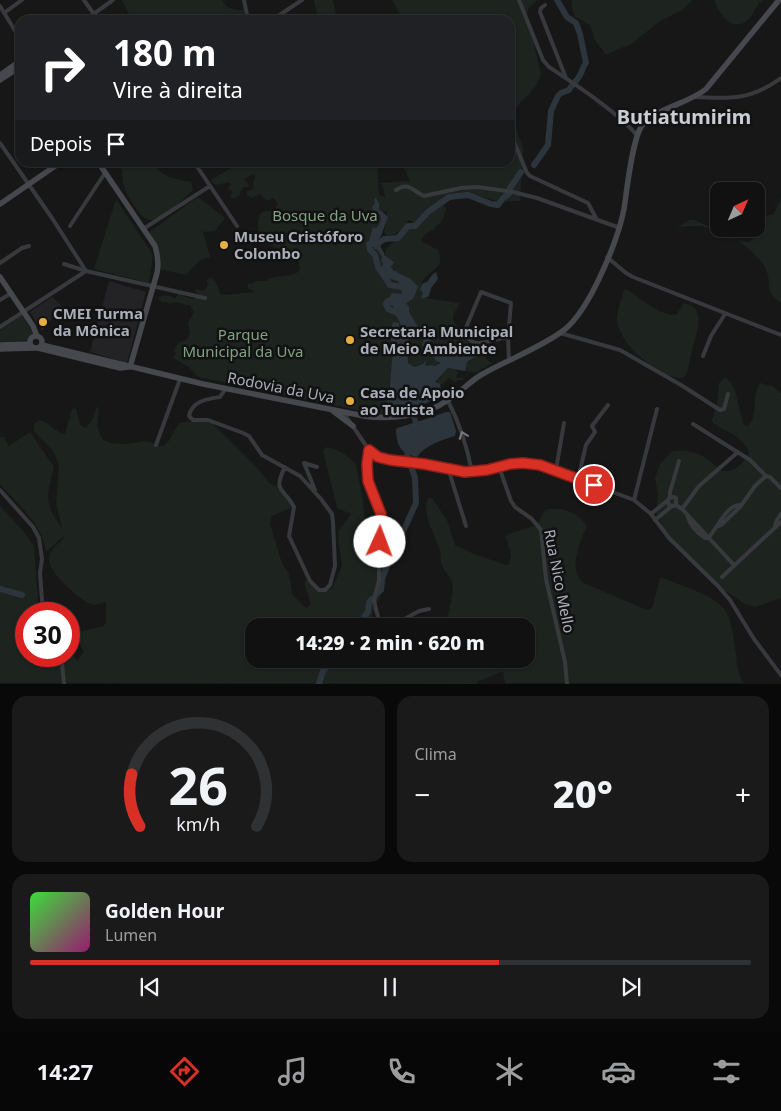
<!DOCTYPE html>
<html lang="pt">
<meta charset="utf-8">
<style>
:root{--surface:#111112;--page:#1a1a1b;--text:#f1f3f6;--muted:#9c9d9f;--line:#303132;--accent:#d93025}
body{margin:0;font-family:"Noto Sans",sans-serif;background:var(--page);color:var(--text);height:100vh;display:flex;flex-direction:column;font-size:19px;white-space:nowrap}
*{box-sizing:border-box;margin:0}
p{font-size:16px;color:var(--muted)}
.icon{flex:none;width:28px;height:28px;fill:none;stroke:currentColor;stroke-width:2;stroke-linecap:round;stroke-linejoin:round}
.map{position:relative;height:684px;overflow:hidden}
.side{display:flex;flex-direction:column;gap:12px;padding:12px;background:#09090a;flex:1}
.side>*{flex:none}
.top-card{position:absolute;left:15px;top:15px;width:500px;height:152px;border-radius:15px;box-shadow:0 1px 4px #0004,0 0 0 1px var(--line);background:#202124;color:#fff;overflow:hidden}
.needle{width:32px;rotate:44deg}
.controls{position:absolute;left:710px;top:182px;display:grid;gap:10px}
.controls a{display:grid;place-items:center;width:55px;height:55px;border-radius:10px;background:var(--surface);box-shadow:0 1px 4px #0004,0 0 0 1px var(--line);font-size:25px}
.speed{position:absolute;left:15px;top:602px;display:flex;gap:10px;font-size:25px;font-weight:700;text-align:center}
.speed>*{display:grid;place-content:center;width:65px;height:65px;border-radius:50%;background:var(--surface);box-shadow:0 1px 4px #0004,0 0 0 1px var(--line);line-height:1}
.speed .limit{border:8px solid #d22;background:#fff;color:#111}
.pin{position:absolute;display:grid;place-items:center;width:42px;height:42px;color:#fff;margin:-21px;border:2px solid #fff;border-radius:50%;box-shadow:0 1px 5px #0007}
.me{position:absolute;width:55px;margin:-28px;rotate:2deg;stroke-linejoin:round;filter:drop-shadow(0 0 4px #0008)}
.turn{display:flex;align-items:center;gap:18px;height:105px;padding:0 15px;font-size:22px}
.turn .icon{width:65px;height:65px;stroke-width:2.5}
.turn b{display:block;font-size:35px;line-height:42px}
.then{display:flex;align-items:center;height:48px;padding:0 15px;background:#0003;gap:10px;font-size:19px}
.big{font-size:38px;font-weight:800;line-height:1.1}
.side .widget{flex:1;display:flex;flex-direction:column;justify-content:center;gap:8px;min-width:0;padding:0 18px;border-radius:15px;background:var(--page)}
.side .dial{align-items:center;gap:0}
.dial svg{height:130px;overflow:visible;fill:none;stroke:var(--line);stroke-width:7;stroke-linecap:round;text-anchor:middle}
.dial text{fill:var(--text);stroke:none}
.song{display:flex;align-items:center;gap:15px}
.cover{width:60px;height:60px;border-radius:8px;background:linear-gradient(135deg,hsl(120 70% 55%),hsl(320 70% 35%))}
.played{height:5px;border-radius:2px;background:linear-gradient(90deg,var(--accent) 65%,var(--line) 65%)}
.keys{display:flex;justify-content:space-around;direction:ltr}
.heat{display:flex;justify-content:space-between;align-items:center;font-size:28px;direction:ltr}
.side .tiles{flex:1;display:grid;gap:12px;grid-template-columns:1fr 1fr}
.widget:last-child{grid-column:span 2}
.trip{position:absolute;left:245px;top:618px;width:290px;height:50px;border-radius:15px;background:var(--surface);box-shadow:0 1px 4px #0004,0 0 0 1px var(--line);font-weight:800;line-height:50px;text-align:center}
.tabs{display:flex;height:80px;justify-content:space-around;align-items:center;background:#070707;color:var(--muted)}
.tabs .icon{width:35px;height:35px}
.tabs .selected{color:var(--accent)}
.tabs b{font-size:22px;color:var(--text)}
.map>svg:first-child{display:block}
</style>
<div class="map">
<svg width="781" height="684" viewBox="0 0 781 684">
<rect width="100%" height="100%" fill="#171718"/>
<!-- built -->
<path fill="#232325" d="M109,281L146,292L127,363L90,352Z
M52,297L62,306L42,331L30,312Z"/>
<!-- green -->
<path fill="#1d231e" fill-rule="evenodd" d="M122,0H222C227,10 235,10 246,10C244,12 243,14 240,15C225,24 153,20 132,20Z
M314,0H333L337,20H318Z
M392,0H537L529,8L527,14L541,74C537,91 520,100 511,114L523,148L520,201L499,202L476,195L457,196L443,205L446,208C445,217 442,222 435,227V229L425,234L421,241L438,250C446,270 429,269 422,282C421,284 421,287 420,290L425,298L460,303L453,315V320L469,343L467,354L471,353L475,345L480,346L487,360L492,363L485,368H482L477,373L465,371C465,364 466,362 472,360L475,355L473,357L465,358L452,354L434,358L436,361L441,363C437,366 431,368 425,365V363L414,367L408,363L392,366L385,415L371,413L198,377L189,367L173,358L176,353L174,351L175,347L180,342L186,340L190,333L188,323L194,312L190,305H186C181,302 173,302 169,304L167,302H162L158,298C164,293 170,296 175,298L179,294L192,299L202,296L194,291L197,289L203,291L209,285L207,283V280L211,278L215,281L221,295L255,292L248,288V283L251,284L257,281H268V279C278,275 289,278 298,272L300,268L297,257C283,248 259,247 258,226C258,221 259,215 262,212C270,211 273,211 278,204L274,198L266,201L260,194L252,198L247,195V191L254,189L253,183L255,177L254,174L244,179L249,185L248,187H244L240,192V195L234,199L230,197L233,192L228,189L231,184L229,182L217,185L212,183V179L231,168L232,163H377L379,195L385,197L383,188L380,183L410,181L402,163L510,162V20H403ZM375,203L382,212L387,211V218L384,232L386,235C397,236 403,229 409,220L413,222L414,225L408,227V229L387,248L384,255L392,265L391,267L397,273L389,279L383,270V262L381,261L382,257L377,249H374V242H370L374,227L376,228C382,222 384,217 376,213Z
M572,0H693L682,10L660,21L630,45L618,49L606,55L595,40L590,25L575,17L572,8Z
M714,0H763C755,5 755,13 749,19C733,35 719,13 714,0Z
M111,163H154C158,176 178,180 191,182L193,190C185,198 161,221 149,220C143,219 138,211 135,207C131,200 126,194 124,186C120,172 128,170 111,163Z
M198,197L225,218L215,231L203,232L210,257L199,261L186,275L159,269C163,255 155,244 149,232Z
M781,198V303C762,289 773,286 766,270C757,249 726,231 704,227C695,225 686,227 677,227L690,220H695L740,241L749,242L753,239L754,229H756V212L765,216L774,214Z
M116,199L153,255L149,283L94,269Z
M624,290H628C639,298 665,319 677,314L684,303C710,307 694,339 691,354C689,362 689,371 684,377C673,383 642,360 634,351C627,344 618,331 617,321C616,315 622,296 624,290Z
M22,315L36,337V340L0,342V330Z
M448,368L456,369L458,373L456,378H463V380H458L455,382L449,378L441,385L435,383Z
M725,377C740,387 737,412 745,426L749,425C759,412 751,396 760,383L772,386L781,393V598L755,607L745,604L708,579L687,559L669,538L656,513L658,495L655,478L660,464L671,452C683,448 699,453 709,460C713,463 717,468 721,470C733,475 744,462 749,453C744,435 726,433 713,423L712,420L717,405L719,383Z
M97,406L99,409C94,438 102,447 133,443C137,443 141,441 145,441C151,441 156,446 163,446L168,442L179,423L204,420L210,421L259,470L269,483L280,487L295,506L272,516L270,524L282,563L289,574L292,594L306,608L311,604L304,583L306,580L321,592L332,589L342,566L338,537L339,531L351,514L337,508L323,451L326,447C337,449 349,455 356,465L363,501L366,529L376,540L379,548L386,577L384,589L373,612L370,626H254V659H526V626H443C448,620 455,590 452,582C450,575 444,572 442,565C440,561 441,555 440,550C435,535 421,514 428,498H432L447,520L455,545L474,554L506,565L509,564L511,555L506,537L508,534L537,525L545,510C562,506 577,512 587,526C581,538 571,563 578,576C579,580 583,582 586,584L647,610L650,609L653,606L660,577C678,585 718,595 727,613C732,622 733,636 735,647C738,661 735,671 744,683H505L503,671L477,682V684L0,683V506L25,533L34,546L39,614H26V656H69V649L77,661L84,652L78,641V632L104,626L106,621V602C101,603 96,606 91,604C79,600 45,570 49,556C51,549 59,543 64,538V536L46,552C42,523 18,505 0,484V437H4L9,446L30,432L54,467C47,498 43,501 62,528L56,503L59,465L57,459L52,450L34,431V424L39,420C50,422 55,433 65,434L72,409L76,408L80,425L86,428L92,420Z"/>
<!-- water -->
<path fill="#2d353c" d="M376,198L379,203V209L388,217L381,236L379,239L381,248L384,253V255L394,262L391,267L394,271H396L398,273L411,279L418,287L413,299L406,303L409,307V312L419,328H424L431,333L430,339L433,348L441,352L446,350L451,351L452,354L461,357L473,356L476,352L480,354L467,362L465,371L448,368L435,382L440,384L442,396L415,408L414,410L418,421H420L446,412H450L456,431L455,436C442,440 425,445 417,457C400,453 397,446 396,430L397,428L413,423L410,411L405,409H385L389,394L393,350L391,347L394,343L391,342V328L393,322L399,323V331L406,332L407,334L405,337L407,343L408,363L414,367L423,364L426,360L425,365L428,366L432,365L435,366L441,363L436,361C434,357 426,348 422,345L424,339H421V337L414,335L413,333H408L401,314L393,312V306L388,305L387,302L392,293L401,294L403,290L398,281L387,278L386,275L383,274V271L381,270L383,263L381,261L382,257L377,249H374V242L369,241L373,227L376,228C380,224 382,220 380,215L373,212L372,207L375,203L374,199Z
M436,272L438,279L431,288L429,296L423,299L421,297L423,293L420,290L422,284L428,281L432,275Z"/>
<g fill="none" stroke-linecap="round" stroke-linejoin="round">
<!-- river -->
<path stroke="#2d353c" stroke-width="6" d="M534,165L548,145L551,111L558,96L561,93L569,90C572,84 577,81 580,75C583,70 582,67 586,63L580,34L576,23L567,17L557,0
M405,291L402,287L390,285L378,267L375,255L370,250L369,244L379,243L384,239L398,238L408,226H415L428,212L449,197L468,195L491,204L498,205L503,198L509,194L510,188L521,172
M394,299L388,301L386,304L388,309L398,313L408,332V335L402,344
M407,458L408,446
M0,589L22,595
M376,594L381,590L382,578L416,503L415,478L411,466
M360,626L364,617L368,612L369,602L372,599
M319,684L323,671L334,659"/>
<!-- street -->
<path stroke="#38393d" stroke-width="4" d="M84,0L98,20
M244,0L248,20
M519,0L543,60L549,67C576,85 616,111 637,135
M545,5L541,8L540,12L566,78
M0,6L20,39
M4,13L22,0
M85,20L113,0
M272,20L302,0
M695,97C731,99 751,100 781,78
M510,132L527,173L530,176L588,203L596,218
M0,143L52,218L86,271
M194,162L237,226
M396,190C409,181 412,191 424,196L461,188L478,187L513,192L537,198L620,228
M70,226L105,173
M143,229L210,186
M607,257L626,273L633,277L781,335
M0,263L22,248L29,246
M64,264L86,271L205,298
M0,300L11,293
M0,327L86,271
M560,333L620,350L681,385L720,410L724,409L728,394
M508,338L511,303L481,292L465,330C470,355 494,336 508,338L509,360
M703,356L711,336L725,314
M226,388L220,397C207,399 192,401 189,416L193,420H208L243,433L249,436L262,455L300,476L321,499L332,514L333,522L335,566L330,585L325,590H319L310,581L289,536L294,507C284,487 272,493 285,467
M448,401C460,424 467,446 472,472
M343,412L369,450L378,457L465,472L487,470L510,464L523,463L540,465L634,500L651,514L669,538L718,586L730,600L754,639L781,675
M693,424L750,460L766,476L770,477L781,488
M156,445L180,379
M369,450L367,464L368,481L381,513L382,528L379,563V580L374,601L378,617L381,623L392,626L419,611L429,609
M499,467L511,501L515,507L532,519L541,530L546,579L565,662L567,684
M448,468L466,526
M556,470L564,423
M578,479L586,445L595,432L592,426L608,405
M0,490L33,527L39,538L42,559L40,573L43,614
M315,490L304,463L317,467
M670,497V492L679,461
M634,500L657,409
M676,505V498L673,497L669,498L668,502L669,505L673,506L676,505L682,509L734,565
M682,509L699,486L738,452
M651,514L668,500
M688,517C690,526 698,533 705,538H708
M655,520L672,506
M775,525L777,520L781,514
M718,526L721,525L740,507L755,486L766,476
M708,538C717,529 727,504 740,505
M722,577L781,522
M59,656L62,663L64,684"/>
<!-- secondary -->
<path stroke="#46484d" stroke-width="5.5" d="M0,75L20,61
M0,80L20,67
M98,162L155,246C158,256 159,263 157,273L130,367
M0,204L61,162
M0,277L33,326L37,336
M30 342a6 6 0 1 1 12 0a6 6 0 1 1-12 0Z
M0,345L30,344
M42,345L203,384L364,416C390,420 426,416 448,400C460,393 469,382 481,375C507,360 542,347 564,330C590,310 618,240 624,209C627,189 632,142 641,127C653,109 688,104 706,89L779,0
M38,348L120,368L128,367
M0,349L34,348
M333,411L353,426"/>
</g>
<!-- one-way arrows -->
<defs><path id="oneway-chevron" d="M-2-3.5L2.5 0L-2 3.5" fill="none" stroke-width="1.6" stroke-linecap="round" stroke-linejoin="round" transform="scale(1.25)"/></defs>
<use stroke="#767981" href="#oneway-chevron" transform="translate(463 435) rotate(-110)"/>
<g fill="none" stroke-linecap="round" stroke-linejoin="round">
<defs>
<path id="route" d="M380,542L382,528L381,514L368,481L367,464L369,450L378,457L390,460L424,464L465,472L487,470L510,464L523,463L540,465L594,485"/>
</defs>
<!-- route casing -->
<use href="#route" stroke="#8d1f18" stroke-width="12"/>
<!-- route -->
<use href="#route" stroke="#d93025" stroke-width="9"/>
</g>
<!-- markers -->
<g fill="#e8ad3f" stroke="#121213" stroke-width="2">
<circle cx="224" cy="245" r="5"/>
<circle cx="43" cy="322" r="5"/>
<circle cx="350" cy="340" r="5"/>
<circle cx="350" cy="401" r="5"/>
</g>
<g text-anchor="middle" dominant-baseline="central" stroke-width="5" stroke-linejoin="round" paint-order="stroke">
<!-- park labels -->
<g font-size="15" fill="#81a183" stroke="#121213">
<text x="325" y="215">Bosque da Uva</text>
<text x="243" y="334">Parque<tspan x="243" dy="17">Municipal da Uva</tspan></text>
</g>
<!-- poi labels -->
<g font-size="15" font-weight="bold" fill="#a9aeb8" stroke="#121213" text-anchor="start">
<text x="234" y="236">Museu Cristóforo<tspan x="234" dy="17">Colombo</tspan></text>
<text x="53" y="313">CMEI Turma<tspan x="53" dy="17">da Mônica</tspan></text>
<text x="360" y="331">Secretaria Municipal<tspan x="360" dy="17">de Meio Ambiente</tspan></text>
<text x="360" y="392">Casa de Apoio<tspan x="360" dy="17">ao Turista</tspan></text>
</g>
<!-- street labels -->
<g font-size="15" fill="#a9aeb8" stroke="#121213">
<text transform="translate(281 387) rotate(11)">Rodovia da Uva</text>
<text transform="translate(560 581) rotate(79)">Rua Nico Mello</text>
</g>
<!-- district labels -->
<g font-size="20" font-weight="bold" fill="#cacdd4" stroke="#121213">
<text x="684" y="116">Butiatumirim</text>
</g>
</g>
</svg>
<div class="controls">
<a><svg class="needle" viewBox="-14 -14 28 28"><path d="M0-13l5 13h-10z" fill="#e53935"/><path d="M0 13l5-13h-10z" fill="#9c9d9f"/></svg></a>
</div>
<div class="speed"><div class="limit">30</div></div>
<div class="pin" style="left:594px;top:485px;background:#d93025"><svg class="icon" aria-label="arrive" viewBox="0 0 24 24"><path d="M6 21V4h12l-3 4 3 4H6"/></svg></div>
<svg class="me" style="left:380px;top:542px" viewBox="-20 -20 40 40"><circle r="19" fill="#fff"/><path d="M0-13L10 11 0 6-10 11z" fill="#d93025"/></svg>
<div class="trip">14:29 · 2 min · 620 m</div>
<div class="top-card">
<div class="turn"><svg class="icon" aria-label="right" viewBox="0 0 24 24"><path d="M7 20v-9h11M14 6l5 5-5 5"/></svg><div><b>180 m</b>Vire à direita</div></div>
<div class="then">Depois<svg class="icon" aria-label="arrive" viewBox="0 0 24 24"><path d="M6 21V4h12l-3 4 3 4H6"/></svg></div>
</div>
</div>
<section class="side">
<div class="tiles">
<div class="widget dial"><svg viewBox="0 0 100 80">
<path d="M14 69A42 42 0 1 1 86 69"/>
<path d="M14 69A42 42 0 0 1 9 37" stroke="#d93025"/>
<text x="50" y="56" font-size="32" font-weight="700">26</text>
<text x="50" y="72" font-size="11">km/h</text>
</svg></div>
<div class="widget"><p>Clima</p>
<div class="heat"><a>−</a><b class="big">20°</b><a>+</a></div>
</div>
<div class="widget">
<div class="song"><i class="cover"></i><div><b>Golden Hour</b><p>Lumen</p></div></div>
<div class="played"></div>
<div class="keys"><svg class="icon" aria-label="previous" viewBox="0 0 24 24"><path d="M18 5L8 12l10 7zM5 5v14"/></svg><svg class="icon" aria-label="pause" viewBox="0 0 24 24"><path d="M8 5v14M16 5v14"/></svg><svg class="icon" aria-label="next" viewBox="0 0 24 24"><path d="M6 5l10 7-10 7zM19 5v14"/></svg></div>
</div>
</div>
</section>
<nav class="tabs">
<b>14:27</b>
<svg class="icon selected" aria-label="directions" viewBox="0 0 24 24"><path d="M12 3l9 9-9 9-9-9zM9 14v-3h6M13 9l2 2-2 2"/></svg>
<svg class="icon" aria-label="music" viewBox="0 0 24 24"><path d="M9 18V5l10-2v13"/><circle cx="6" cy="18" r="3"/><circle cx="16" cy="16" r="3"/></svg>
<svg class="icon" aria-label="phone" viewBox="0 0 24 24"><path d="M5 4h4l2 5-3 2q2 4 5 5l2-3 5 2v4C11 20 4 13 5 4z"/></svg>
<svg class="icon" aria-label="climate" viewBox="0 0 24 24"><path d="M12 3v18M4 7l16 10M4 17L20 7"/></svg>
<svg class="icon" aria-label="car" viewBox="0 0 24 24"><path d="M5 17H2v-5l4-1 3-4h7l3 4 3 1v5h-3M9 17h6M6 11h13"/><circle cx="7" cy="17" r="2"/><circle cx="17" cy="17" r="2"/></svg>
<svg class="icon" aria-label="filters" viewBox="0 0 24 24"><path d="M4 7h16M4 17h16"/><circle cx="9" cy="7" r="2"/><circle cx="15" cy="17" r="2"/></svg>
</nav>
